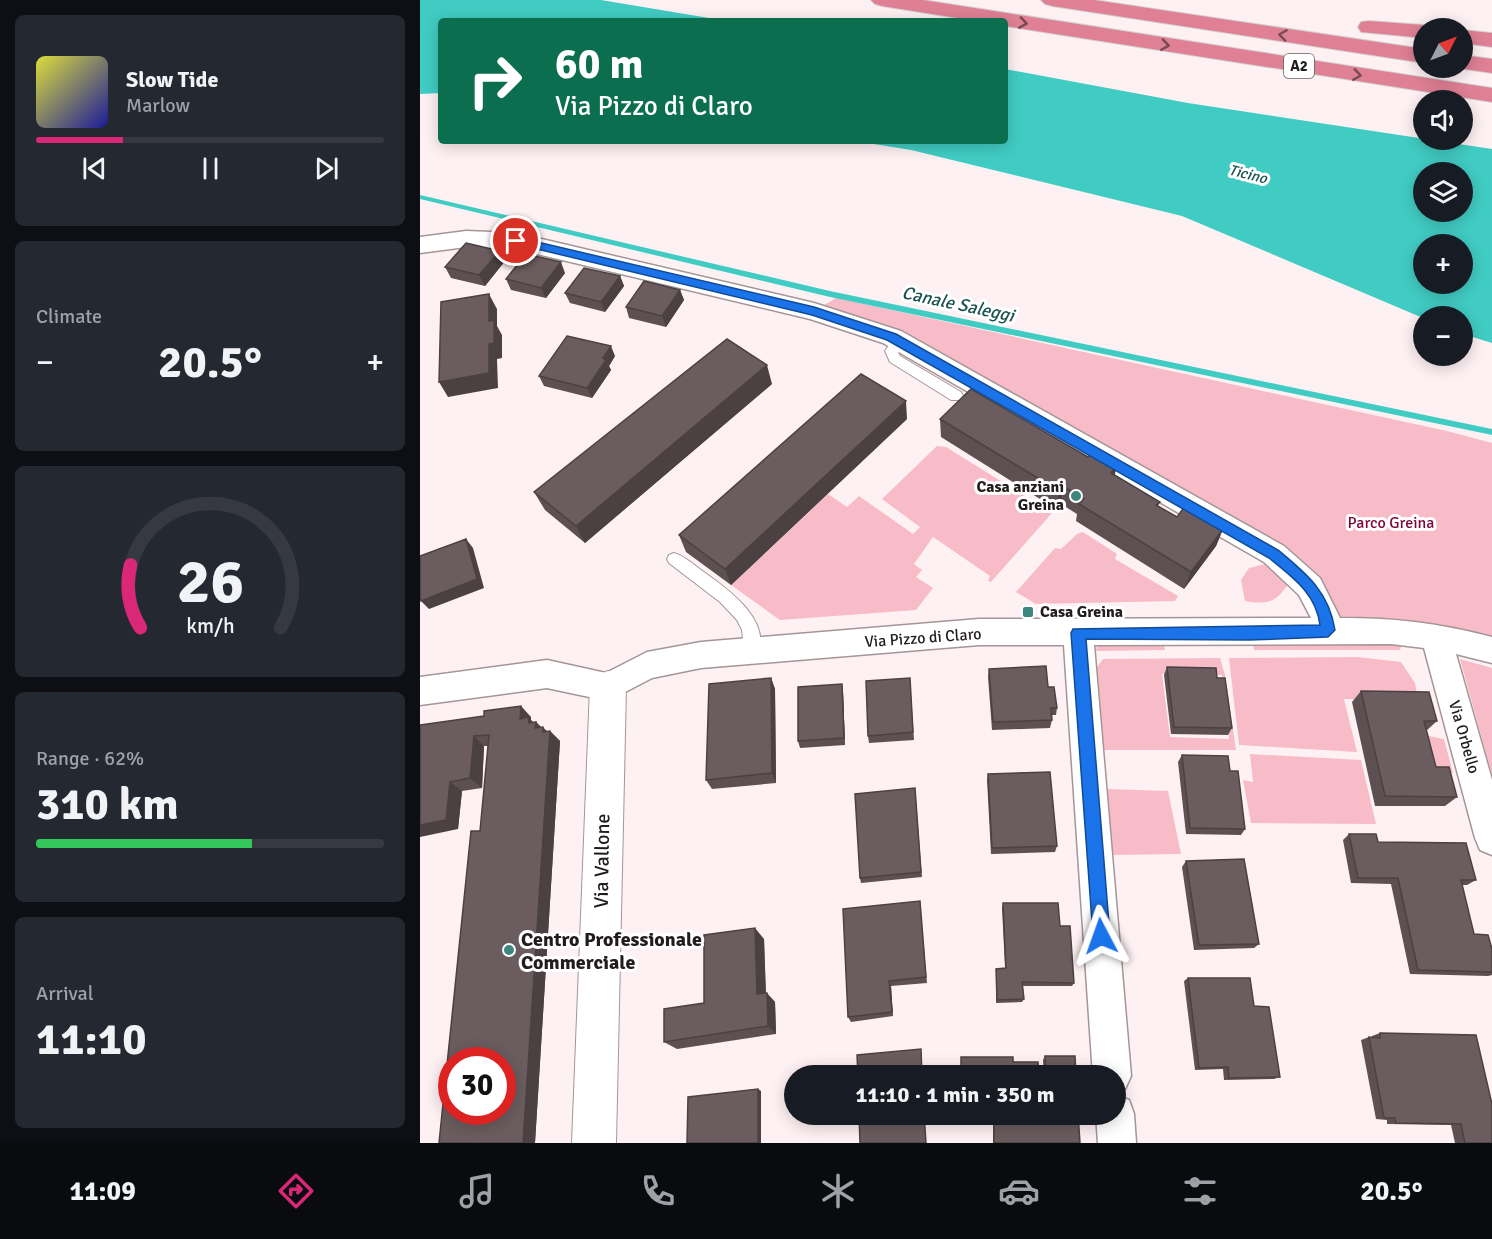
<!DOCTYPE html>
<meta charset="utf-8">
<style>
:root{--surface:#171b24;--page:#242831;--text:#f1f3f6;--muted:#9ea1a6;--line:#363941;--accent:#db2777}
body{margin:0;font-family:Signika,sans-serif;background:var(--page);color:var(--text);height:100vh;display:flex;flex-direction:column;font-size:22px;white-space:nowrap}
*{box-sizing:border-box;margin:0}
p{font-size:20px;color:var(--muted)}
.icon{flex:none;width:33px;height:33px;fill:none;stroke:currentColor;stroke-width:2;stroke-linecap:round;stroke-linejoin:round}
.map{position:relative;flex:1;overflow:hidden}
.panel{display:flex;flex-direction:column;gap:15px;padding:15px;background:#0d0f14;width:420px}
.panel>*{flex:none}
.top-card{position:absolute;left:18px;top:18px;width:570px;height:126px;border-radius:6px;box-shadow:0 3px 15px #0003;background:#0b6e4f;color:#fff;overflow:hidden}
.needle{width:39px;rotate:48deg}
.buttons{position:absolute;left:993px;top:18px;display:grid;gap:12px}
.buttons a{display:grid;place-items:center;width:60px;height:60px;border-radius:50%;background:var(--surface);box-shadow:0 3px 15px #0003;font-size:30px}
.speed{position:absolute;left:18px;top:1047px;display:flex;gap:12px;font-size:30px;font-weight:700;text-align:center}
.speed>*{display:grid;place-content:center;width:78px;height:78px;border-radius:50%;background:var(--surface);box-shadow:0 3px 15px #0003;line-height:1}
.speed .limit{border:9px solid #d22;background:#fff;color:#111}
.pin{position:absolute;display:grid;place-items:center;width:51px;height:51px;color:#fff;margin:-26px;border:3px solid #fff;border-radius:50%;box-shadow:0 2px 6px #0007}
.me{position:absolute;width:66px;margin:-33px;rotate:356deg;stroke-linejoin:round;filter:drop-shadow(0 0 4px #0008)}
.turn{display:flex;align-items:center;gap:21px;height:126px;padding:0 18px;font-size:27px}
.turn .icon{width:78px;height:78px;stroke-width:2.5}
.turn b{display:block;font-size:42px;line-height:51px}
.big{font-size:45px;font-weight:700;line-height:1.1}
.panel .widget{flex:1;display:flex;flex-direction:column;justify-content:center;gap:9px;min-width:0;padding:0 21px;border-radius:9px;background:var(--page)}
.panel .dial{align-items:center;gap:0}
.dial svg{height:156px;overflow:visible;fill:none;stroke:var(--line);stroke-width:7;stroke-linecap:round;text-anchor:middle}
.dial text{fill:var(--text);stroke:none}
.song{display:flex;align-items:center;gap:18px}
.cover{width:72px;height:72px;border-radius:9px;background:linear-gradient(135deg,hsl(60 70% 55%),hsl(240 70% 35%))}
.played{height:6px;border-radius:3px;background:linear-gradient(90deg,var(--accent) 25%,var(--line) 25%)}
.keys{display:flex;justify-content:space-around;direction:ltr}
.heat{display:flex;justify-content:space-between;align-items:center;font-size:33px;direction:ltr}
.charge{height:9px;border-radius:4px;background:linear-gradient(90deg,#34c759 62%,var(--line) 0)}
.trip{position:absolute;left:364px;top:1065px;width:342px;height:60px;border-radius:30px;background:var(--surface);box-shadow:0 3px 15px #0003;font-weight:700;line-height:60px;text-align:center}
.tabs{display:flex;height:96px;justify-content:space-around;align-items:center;background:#090b0e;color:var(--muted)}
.tabs .icon{width:42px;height:42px}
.tabs .current{color:var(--accent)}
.tabs b{font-size:27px;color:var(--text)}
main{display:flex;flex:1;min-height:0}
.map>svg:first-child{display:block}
</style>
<main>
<section class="panel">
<div class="widget">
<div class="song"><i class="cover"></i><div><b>Slow Tide</b><p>Marlow</p></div></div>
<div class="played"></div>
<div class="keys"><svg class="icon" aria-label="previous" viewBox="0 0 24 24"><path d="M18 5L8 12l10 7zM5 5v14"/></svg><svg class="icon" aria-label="pause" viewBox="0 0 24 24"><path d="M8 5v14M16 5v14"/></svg><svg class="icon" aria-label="next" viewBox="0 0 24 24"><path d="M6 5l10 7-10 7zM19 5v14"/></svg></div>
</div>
<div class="widget"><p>Climate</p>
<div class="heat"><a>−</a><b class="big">20.5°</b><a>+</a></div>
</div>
<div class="widget dial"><svg viewBox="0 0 100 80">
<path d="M14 69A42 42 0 1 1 86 69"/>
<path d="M14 69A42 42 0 0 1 9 37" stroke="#db2777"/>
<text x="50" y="56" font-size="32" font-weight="700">26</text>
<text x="50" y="72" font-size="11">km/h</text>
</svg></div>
<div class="widget"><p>Range · 62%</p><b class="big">310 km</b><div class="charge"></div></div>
<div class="widget"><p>Arrival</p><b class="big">11:10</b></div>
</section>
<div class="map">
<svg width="1072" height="1143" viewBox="0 0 1072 1143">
<rect width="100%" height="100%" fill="#fef1f3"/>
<!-- green -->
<path fill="#f7bcc7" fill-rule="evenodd" d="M416,298L1027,431L1072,443V651L908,630L897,594L529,369L394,311Z
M517,446L526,447L632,513L571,582L568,581L570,576L513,537L494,564L502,570L496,577L513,588L496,610L360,620L311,585L408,494L427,507L439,496L493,534L500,527L462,499Z
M663,532L697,554L695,559L758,596L755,601L616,604L596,592L635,548L641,549L657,534Z
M849,563L870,582C856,602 849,605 825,601L821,580L829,568Z
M833,643L982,644L980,650H834Z
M744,644L745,650L676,651L677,645Z
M937,657L981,662L995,683L998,700L924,699L937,752L819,745L809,658Z
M800,658L805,675L816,750H680L675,670L683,659ZM742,674L802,675L809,739L750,737Z
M1040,659L1072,668V775Z
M998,734L1024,739L1033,773H1009Z
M830,754L941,760L956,824L831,823L823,780L833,782Z
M687,789L748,791L761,854L691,855Z"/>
<!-- water -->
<path fill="#41ccc3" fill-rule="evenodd" d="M0,0H181L307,21H21V93L0,94Z
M585,69L768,103L1072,149V343L1043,334L1042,316L1003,318L762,216L491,150L435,141H585ZM1004,172H1042V212H1004ZM1004,244H1042V284H1004Z"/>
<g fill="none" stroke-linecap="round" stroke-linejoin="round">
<!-- stream -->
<path fill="#41ccc3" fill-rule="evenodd" d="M0,195L410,291L1072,429V435L410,297L0,199Z"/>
<defs>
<path id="service" d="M479,336L485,341L478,352L480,356L541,392L543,396L541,400H531L470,362L465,351L474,338Z
M254,553C264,556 273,564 281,570C306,588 354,620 337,657L331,659L325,657L322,630L317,620L300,602L249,563L247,559L249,555Z"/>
<path id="minor" d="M46,231L96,233L394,303L481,331L864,546L900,578L920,618C976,618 1018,623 1072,637V663L1036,654L1072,780V855L1060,850L1055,838L1004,648L971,644L674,645L711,1076L705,1089L696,1093V1076H673L644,645H559L281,668L232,678L188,701L127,688L0,705V677L127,660L186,673L227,652L281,642L559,619L891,618L879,595L844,562L463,343L390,319L96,249L46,247L0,253V237Z
M696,1095L709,1100L714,1114L716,1143H678L676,1114H696Z"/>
<path id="tertiary" d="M188,671L201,676L206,687L196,1143H152L170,687L175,676Z"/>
<path id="motorway" d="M451,0H503L1072,88V102L585,26V21H556L462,6L455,4Z
M621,0H674L1004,49V63L632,6L625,4Z
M949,21L1004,25L1012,28H1004V38L941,32L938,27L941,22Z
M1042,30L1072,33V47L1042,43Z
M1042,55L1072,59V73L1037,68H1042Z"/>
</defs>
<!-- service casing -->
<use href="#service" stroke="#a49597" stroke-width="2"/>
<!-- minor casing -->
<use href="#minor" stroke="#a49597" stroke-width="3"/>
<!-- tertiary casing -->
<use href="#tertiary" stroke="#a49597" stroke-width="2"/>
<!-- motorway casing -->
<use href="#motorway" stroke="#d3d2d2" stroke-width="2"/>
<!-- service -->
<use href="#service" fill="#fff" fill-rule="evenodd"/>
<!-- minor -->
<use href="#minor" fill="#fff" fill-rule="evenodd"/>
<!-- tertiary -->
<use href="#tertiary" fill="#fff" fill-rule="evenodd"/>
<!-- motorway -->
<use href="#motorway" fill="#df8094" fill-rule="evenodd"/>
</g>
<!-- wall -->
<path fill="#5c5052" d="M80,251L85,261L65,286L31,278L25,267Z
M145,273L126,298L91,290L86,279Z
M200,276L204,286L185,312L150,303L145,293Z
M260,290L264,300L246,327L209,318L206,307Z
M195,356L189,366L191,370L172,398L124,386L119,376Z
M352,384L165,543L125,510L114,492Z
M487,419L311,585L266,552L259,535Z
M520,419L695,475L740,502L738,506L757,517L803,529L796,546L764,589L656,521L657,514L641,504L636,509L521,437Z
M747,667L797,678L812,728L808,735L751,734L744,675Z
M569,669L637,708L636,715H631L632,720L630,728L572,730L568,677Z
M351,678L355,689L356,783L292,789L286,780Z
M490,678L494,740L449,743L448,736Z
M422,684L423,691L425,745L380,748L378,741Z
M941,691L1017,721L1006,731L1016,767L1037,797L1025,806H955L932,702Z
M111,717V720L113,722H116L121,727L127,731H130L140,741L115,1143H19L60,831L68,746H64L62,788L42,791L38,829L0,725Z
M762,755L810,771L825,829L821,835L766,834L758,762Z
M568,774L637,846L635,852L571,854L567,780Z
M495,788L502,877L441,883L440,878Z
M929,834L958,842L1056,880L1047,885H1042L1054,934L1072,949V975L1068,976L990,974L971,884L931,883L923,840Z
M766,861L839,944L834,948L774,950L762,867Z
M500,901L507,983L471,986L473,1016L431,1022L428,1017Z
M583,903L640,926L654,983L652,986H603L604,999L602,1002L576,1003V969L585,968L582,908Z
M344,939L346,993L355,1002L356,1034L257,1049L244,1042L284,1003Z
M768,978L834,1006L860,1077L854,1079L804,1080L803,1069L775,1070L764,981Z
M960,1033L1072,1143H1029H1035L1031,1125L967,1124V1120L956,1119L941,1040L949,1037H952V1036Z
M625,1056L656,1076H624L623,1060Z
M573,1114H658L660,1143H573Z"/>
<!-- shaded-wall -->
<path fill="#4b4142" d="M80,251L85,261L65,286L59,275Z
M141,262L145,273L126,298L121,288Z
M200,276L204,286L185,312L181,302Z
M260,290L264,300L246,327L242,316Z
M69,294L77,309V326L82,335V358L77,359L78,388L28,397L19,382L69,321Z
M191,346L195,356L189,366L191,370L172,398L167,388L183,358Z
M347,365L352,384L165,543L156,526Z
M486,401L487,419L311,585L305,569Z
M697,465L693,483L691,473Z
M643,486L641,504L636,509L639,491Z
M803,529L796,546L764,589L771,572Z
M46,539L53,548L64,588L9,609L1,601Z
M351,678L355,689L356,783L352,773Z
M422,684L423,691L425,745L424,738Z
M101,706L111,717V720L115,725L116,722L123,729V727L130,735V731L140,741L115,1143H103L100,719Z
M54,736L64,746L62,788L50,778Z
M30,782L42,791L38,829L0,837V825Z
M335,928L344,939L346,1003L337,994Z
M469,981L471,986L473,1016L472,1012Z
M347,993L355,1002L356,1034L348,1026Z
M338,1089L341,1091V1143H338Z"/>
<!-- building -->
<path fill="#6b5d5f" stroke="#4b4142" stroke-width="1.5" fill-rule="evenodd" d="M46,243L80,251L59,275L25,267Z
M106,254L141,262L121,288L86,279Z
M164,268L200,276L181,302L145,293Z
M224,281L260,290L242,316L206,307Z
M69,294V321L74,320V343L69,344V373L19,382L21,302Z
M147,336L191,346L183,358L186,360L167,388L119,376Z
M307,339L347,365L156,526L114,492Z
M441,374L486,401L305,569L259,535Z
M551,389L668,457L674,451L697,465L691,473L740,502L736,505L757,517L765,506L803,529L771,572L659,504L664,499L643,486L639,491L520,419Z
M46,539L57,579L1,601L0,597V556Z
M626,666L628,687H634L637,708H631L632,720L573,722L569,669Z
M747,667L796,668L797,678H805L812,728L754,727Z
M351,678L352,773L286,780L289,684Z
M490,678L493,732L448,736L446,681Z
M422,684L424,738L378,741V687Z
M941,691L1009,692L1017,721H1004L1016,767H1029L1037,797L965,796Z
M101,706L100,719L108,717L109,723L116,722L115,728L123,727V732L130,731L103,1143H19L51,831H60L69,735L54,736L50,778L30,782L26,820L0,825V725L64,716V711ZM32,1060H82V1112H32Z
M762,755L808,756L810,771H818L825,829L770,828Z
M630,772L637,846L572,848L568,774Z
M495,788L501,872L440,878L435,794Z
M929,834H956L958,842L1046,843L1056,880H1041L1054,934L1068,935L1072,949V972L998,970L978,878H938Z
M824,859L839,944L779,945L766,861Z
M500,901L506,977L469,981L472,1012L428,1017L423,909Z
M583,903H638L640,926H650L654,983L602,982L604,999L577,1000L576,969L586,968Z
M335,928L337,994L347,993L348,1026L244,1042V1009L284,1003V935Z
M768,978H830L834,1006L849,1007L860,1077L809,1078L808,1067L779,1068Z
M960,1033L1056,1035L1072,1104V1143H1045L1041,1124L976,1123L975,1118H964L949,1037L960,1038Z
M501,1049L502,1076H438L437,1055Z
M625,1056H655L656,1076H626Z
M541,1057H593V1062H618L619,1076H541Z
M338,1089V1143H267L268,1097Z
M439,1114H504L506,1143H440Z
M574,1114H658L660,1143H574Z"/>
<!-- one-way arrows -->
<defs><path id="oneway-chevron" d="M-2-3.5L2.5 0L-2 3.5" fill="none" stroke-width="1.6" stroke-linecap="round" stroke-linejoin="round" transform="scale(1.5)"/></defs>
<g stroke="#774a53">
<use href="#oneway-chevron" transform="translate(603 23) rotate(9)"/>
<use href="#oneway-chevron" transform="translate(863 35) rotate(-172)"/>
<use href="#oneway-chevron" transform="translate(745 45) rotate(9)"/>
<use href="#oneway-chevron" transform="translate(937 75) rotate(8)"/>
</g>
<!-- route -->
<path fill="#1a73e8" stroke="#114b97" stroke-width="1.5" d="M96,237L394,307L476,334L858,550C887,574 909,592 915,630L908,637L829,640L666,639L690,936L687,942L681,944L675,942L673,936L651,633L653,629L900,625C896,593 872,577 849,558L467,340L392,315L92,243L90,241Z"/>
<!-- markers -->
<g fill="#3d857f" stroke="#fff" stroke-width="2">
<circle cx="656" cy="496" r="6"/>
<rect x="602" y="606" width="12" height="12" rx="3"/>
<circle cx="89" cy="950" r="6"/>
</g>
<g text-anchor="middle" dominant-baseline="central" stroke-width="6" stroke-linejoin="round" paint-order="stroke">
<!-- shield labels -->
<rect fill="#fff" stroke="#646161" stroke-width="1.5" x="864" y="54" width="30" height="24" rx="4.5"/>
<g font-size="15" font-weight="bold" fill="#221d1d">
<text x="879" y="66">A2</text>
</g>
<!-- far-water labels -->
<g font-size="15" font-style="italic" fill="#19524e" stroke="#fff">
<text transform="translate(828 174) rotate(14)">Ticino</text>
</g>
<!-- poi labels -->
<g font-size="16" font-weight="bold" fill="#221d1d" stroke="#fff" text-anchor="end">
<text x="644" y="487">Casa anziani<tspan x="644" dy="18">Greina</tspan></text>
<text x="620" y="612" text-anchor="start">Casa Greina</text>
</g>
<!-- park labels -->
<g font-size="16" fill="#7b0534" stroke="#fff">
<text x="971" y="523">Parco Greina</text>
</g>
<!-- street labels -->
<g font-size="16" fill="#221d1d" stroke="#fff">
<text transform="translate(503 638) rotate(-4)">Via Pizzo di Claro</text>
<text transform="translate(1044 737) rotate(74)">Via Orbello</text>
</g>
<!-- water labels -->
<g font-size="18" font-style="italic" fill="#19524e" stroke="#fff">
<text transform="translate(538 304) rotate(12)">Canale Saleggi</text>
</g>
<!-- near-street labels -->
<g font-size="20" fill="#221d1d" stroke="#fff">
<text transform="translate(182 861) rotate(-89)">Via Vallone</text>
</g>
<!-- near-poi labels -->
<g font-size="20" font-weight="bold" fill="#221d1d" stroke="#fff" text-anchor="start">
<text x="101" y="939">Centro Professionale<tspan x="101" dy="23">Commerciale</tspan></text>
</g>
</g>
</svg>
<div class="buttons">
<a><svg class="needle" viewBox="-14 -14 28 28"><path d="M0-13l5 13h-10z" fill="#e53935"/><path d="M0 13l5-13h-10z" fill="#9ea1a6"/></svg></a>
<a><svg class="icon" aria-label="sound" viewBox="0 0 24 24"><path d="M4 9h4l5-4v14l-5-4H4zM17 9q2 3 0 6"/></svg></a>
<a><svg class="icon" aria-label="layers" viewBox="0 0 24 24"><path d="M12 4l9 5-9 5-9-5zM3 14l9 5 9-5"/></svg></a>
<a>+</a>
<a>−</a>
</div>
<div class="speed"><div class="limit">30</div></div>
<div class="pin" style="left:96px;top:241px;background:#d93025"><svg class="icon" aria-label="arrive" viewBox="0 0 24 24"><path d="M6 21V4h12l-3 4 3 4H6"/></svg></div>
<svg class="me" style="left:681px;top:936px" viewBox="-20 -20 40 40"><path d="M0-17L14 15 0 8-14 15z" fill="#1a73e8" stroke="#fff" stroke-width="4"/></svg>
<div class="trip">11:10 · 1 min · 350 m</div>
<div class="top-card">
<div class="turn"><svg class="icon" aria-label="right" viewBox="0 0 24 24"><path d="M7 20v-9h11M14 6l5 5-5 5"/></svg><div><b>60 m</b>Via Pizzo di Claro</div></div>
</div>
</div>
</main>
<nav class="tabs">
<b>11:09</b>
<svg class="icon current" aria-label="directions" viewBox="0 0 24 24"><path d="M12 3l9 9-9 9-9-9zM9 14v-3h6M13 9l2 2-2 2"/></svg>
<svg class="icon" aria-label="music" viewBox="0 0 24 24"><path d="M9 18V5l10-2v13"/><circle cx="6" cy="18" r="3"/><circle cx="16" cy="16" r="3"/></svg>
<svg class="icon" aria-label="phone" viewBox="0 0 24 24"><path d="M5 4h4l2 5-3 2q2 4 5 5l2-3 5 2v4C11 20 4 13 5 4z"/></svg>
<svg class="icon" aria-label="climate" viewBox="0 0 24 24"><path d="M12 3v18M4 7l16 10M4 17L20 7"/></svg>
<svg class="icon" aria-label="car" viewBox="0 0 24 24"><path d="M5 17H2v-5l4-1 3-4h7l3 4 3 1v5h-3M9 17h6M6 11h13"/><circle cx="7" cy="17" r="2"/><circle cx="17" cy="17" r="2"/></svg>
<svg class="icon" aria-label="filters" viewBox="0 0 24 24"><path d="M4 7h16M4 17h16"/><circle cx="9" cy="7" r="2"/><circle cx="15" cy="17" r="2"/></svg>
<b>20.5°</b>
</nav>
